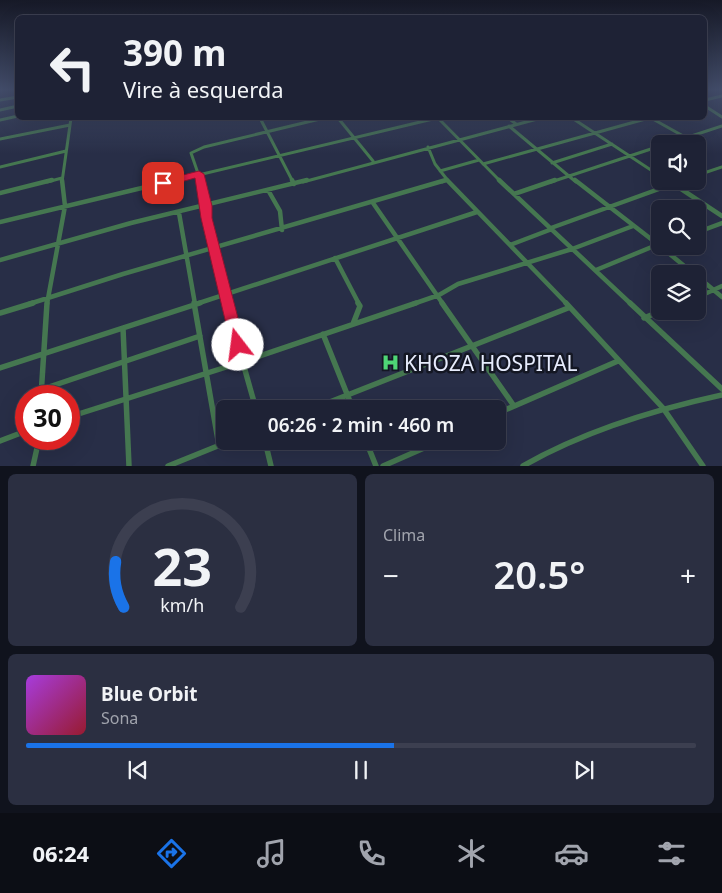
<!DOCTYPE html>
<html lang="pt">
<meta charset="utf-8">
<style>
:root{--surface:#1e2235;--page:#2b2f41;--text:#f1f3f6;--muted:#a1a4ad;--line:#3c3f50;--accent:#1a73e8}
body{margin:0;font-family:"Noto Sans",sans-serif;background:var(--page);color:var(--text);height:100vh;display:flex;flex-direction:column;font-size:19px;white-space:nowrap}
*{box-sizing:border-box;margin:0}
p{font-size:16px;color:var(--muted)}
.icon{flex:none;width:28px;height:28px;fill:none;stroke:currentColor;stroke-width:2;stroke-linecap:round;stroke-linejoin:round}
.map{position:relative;height:466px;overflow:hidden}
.side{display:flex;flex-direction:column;gap:8px;padding:8px;background:#10131d;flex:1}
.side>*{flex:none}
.top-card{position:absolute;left:15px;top:15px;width:692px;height:105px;border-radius:8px;box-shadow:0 5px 20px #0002,0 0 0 1px var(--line);background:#1e2235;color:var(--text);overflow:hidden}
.controls{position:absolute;left:651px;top:135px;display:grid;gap:10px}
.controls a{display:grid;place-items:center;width:55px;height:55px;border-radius:8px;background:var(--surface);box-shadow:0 5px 20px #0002,0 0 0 1px var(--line);font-size:25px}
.speed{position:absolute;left:15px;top:385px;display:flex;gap:10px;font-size:25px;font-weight:700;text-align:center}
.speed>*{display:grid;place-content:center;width:65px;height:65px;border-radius:50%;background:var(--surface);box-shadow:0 5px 20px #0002,0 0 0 1px var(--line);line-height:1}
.speed .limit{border:8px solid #d22;background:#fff;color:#111}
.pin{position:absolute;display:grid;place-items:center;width:42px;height:42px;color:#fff;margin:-21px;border-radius:10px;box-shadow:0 2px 8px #0006}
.me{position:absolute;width:55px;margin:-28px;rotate:345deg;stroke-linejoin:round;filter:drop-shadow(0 0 4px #0008)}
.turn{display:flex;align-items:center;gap:18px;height:105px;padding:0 25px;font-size:22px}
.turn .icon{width:65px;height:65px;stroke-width:2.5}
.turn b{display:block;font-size:35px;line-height:42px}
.big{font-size:38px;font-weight:600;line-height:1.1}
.side .tile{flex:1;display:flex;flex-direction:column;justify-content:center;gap:8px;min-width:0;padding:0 18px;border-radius:8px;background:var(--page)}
.side .dial{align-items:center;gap:0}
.dial svg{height:130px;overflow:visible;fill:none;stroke:var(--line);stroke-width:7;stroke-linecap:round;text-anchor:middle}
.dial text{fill:var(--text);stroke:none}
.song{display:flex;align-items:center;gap:15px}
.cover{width:60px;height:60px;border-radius:8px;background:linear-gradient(135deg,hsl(280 70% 55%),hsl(350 70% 35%))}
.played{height:5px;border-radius:2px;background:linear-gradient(90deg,var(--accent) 55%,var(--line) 55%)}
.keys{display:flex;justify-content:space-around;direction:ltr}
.heat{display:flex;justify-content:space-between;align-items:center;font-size:28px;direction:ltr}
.side .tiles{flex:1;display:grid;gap:8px;grid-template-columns:1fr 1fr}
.tile:last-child{grid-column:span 2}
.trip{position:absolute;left:216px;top:400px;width:290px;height:50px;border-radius:8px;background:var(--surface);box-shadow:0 5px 20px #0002,0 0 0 1px var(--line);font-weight:600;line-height:50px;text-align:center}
.menu{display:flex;height:80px;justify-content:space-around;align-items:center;background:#0c0e15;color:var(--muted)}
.menu .icon{width:35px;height:35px}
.menu .current{color:var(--accent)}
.menu b{font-size:22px;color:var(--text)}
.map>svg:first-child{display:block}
</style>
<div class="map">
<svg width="722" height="466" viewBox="0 0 722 466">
<rect width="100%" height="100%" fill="#282e47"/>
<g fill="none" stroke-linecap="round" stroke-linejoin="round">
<!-- minor-far2 -->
<path stroke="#457750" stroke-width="3" d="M0,100L18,97
M705,100L722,96
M705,106L722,117
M0,110L18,106
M260,118L293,182
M338,118L373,161
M438,118L501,182
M508,118L516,124
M572,118L660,176
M651,118L685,137
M0,120L18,116
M509,126L576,182
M0,139L70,125
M667,144L722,126
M428,147L435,164L449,182
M552,163L612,144
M483,164L649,118
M0,167L66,151
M440,171L479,160
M698,175L722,167
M47,182L62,178
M62,182L71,118
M169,182L437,118
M201,182L191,153L204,147L324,118
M303,182L541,118
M442,182L447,180
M551,182L660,146
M679,182L681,181"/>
<!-- minor-far1 -->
<path stroke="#457750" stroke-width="4.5" d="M200,180L227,304
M292,180L294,184
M447,180L567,304
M499,180L631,304
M575,180L660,246
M669,181L722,216
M268,190L280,211L282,230
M0,193L52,180
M514,194L555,180
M373,203L443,304
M179,213L195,304
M0,222L175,180
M551,228L681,181
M698,232L722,223
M510,245L552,229
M660,246L694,274
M335,258L359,304
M0,260L131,223L307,180
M596,270L659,244
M698,277L722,297
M698,297L722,286
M29,304L123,274L446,180
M47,304L65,206L62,180
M196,304L477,212
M413,304L439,295L458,284L572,249L633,226"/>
<!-- minor -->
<path stroke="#457750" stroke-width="5.5" d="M194,303L219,446
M226,303L256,409
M442,303L514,406
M566,303L663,408L703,466
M630,303L722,389
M0,313L33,303
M644,318L661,311
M353,324L360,306L358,303
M123,328L129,466
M323,334L353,409
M0,368L200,303
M40,390L200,336
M41,396L47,303
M312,409L568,308
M498,413L618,361
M69,417L242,362L416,303
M0,441L26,431
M265,441L271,466
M366,441L376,466
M33,466L39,439
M168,466L230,441
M383,466L440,441
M523,466C584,431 653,410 722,395"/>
</g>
<!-- sky -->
<linearGradient id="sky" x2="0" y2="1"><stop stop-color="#161927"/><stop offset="0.58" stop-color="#424c69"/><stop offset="1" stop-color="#424c69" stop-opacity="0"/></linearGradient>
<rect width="722" height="154" fill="url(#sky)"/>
<!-- route -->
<path fill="#e11d48" stroke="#92132f" d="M199,171L204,174L212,206V218L245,345L243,350L238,352L233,350L231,345L201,218L195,178L163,187L158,183L159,181Z"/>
<!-- icons -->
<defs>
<symbol id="hospital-bare" viewBox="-9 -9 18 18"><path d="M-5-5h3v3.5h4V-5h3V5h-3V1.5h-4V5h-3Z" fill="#4ed676" stroke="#141723" stroke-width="2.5" paint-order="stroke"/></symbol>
</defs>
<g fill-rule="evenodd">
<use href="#hospital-bare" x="378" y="350" width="25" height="25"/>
</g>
<g text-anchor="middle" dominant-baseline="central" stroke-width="5" stroke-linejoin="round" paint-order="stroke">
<!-- near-poi labels -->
<g font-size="21" fill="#e7ecfd" stroke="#141723" text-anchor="start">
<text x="404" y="363">KHOZA HOSPITAL</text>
</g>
</g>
</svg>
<div class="controls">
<a><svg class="icon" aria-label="sound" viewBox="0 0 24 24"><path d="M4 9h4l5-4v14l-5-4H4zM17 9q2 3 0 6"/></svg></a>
<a><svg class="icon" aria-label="search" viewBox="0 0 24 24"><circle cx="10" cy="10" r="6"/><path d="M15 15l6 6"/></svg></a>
<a><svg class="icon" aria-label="layers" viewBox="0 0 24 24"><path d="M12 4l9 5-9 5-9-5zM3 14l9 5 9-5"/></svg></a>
</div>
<div class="speed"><div class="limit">30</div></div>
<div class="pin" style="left:163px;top:183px;background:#d93025"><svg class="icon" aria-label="arrive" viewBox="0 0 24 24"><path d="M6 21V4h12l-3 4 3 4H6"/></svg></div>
<svg class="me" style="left:238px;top:345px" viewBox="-20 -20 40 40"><circle r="19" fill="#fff"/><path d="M0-13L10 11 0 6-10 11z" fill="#e11d48"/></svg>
<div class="trip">06:26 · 2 min · 460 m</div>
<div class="top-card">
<div class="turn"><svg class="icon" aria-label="left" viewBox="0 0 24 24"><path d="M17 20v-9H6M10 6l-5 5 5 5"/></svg><div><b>390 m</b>Vire à esquerda</div></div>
</div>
</div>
<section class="side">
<div class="tiles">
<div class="tile dial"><svg viewBox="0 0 100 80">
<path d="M14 69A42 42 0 1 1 86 69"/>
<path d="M14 69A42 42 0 0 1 9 41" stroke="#1a73e8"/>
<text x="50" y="56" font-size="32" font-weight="700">23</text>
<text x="50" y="72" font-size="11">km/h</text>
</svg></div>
<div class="tile"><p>Clima</p>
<div class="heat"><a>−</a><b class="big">20.5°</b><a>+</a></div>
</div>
<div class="tile">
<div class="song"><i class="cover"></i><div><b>Blue Orbit</b><p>Sona</p></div></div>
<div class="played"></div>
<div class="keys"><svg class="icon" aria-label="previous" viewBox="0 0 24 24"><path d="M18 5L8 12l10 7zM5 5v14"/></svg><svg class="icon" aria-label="pause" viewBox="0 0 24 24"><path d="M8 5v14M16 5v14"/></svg><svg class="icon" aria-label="next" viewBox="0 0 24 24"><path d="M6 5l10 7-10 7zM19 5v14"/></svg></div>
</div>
</div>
</section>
<nav class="menu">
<b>06:24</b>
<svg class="icon current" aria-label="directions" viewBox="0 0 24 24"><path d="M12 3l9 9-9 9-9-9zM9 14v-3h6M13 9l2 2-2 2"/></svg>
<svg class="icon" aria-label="music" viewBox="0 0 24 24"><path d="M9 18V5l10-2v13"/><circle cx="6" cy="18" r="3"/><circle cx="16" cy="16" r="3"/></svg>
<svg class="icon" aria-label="phone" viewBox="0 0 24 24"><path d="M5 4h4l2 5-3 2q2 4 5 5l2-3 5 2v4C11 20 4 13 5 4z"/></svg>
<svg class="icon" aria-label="climate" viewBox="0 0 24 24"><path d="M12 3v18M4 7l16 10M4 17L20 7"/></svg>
<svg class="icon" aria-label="car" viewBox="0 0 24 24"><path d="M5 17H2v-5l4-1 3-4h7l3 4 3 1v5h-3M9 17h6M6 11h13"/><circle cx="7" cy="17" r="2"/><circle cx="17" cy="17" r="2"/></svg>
<svg class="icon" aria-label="filters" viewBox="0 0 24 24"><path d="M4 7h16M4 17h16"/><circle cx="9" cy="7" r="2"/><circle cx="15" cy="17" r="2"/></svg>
</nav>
